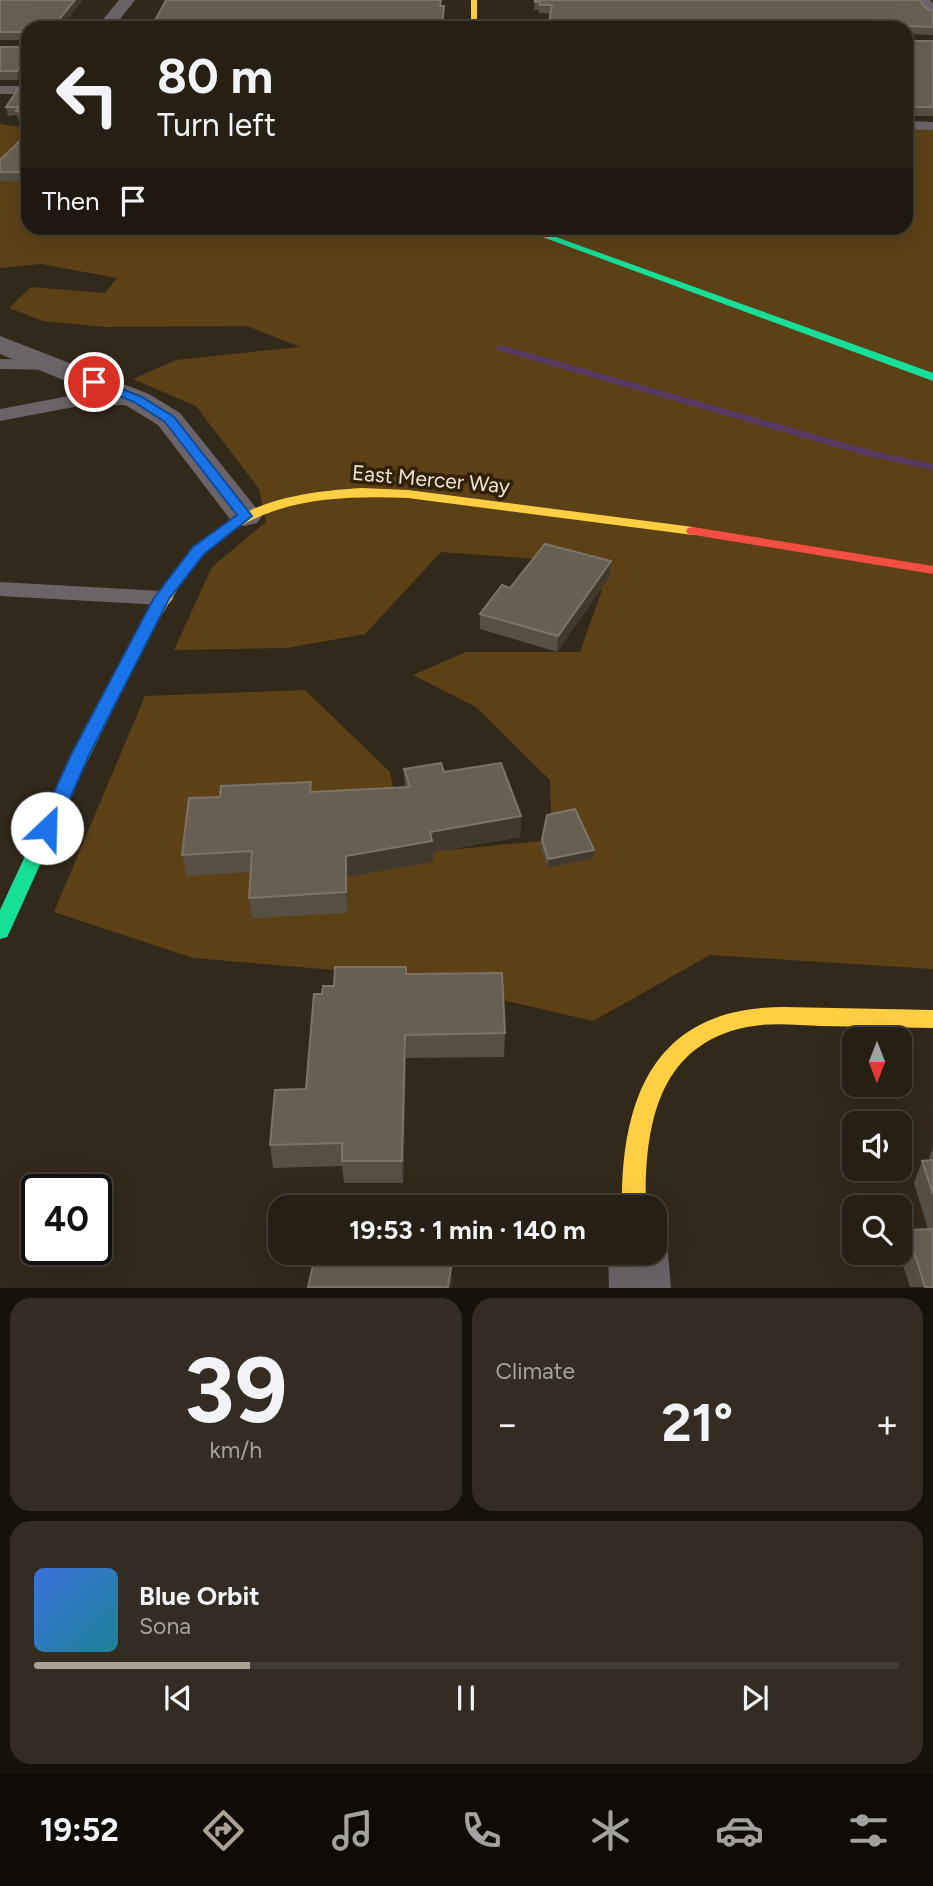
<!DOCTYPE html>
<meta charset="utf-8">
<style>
:root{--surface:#261f14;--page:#322c22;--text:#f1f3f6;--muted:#a4a2a0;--line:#423d34;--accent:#aca294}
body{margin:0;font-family:Figtree,sans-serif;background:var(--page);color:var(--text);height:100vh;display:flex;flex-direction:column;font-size:26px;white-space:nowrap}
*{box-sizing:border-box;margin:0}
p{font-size:23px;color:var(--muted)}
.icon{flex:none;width:38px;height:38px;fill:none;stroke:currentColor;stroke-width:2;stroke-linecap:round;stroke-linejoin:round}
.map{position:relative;height:1288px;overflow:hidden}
.side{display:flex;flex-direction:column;gap:10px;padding:10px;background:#15110b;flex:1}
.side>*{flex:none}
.hud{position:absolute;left:21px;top:21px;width:892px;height:214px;border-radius:21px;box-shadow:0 7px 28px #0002,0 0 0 2px var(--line);background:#261f14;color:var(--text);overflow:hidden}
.needle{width:46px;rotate:180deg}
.controls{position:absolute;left:842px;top:1027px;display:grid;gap:14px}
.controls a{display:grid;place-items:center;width:70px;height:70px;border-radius:14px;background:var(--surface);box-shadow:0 7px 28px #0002,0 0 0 2px var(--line);font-size:35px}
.speed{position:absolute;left:21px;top:1174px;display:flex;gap:14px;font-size:35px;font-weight:700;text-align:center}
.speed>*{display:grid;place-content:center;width:91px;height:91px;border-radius:50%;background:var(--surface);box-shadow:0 7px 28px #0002,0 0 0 2px var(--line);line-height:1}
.speed .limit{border:4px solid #111;border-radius:10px;background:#fff;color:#111}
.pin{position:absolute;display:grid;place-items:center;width:60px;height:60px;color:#fff;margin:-30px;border:4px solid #fff;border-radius:50%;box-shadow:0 2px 7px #0007}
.me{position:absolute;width:77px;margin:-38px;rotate:24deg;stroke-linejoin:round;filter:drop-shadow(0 0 5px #0008)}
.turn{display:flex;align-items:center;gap:24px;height:147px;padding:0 21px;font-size:32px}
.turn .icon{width:91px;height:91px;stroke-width:2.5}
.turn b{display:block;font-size:49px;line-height:60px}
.then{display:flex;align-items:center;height:66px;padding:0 21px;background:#0003;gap:14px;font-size:26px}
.big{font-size:52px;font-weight:700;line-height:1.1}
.side .widget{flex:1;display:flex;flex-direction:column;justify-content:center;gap:10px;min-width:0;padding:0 24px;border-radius:21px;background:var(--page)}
.side .dial{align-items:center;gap:0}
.dial b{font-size:91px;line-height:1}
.song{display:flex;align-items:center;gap:21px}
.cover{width:84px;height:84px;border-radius:10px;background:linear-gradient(135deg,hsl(220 70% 55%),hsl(190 70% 35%))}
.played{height:7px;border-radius:4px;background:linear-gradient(90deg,var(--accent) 25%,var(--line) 25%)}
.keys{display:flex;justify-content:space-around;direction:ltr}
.heat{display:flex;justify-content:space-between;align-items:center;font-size:38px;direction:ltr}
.side .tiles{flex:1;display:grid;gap:10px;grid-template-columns:1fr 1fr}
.widget:last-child{grid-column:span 2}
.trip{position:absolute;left:268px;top:1195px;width:399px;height:70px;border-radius:21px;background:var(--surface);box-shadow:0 7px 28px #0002,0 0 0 2px var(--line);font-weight:700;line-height:70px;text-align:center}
.menu{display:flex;height:112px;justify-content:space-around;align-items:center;background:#0f0c08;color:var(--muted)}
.menu .icon{width:49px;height:49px}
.menu .active{color:var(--accent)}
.menu b{font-size:32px;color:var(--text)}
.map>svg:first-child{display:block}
</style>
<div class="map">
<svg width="933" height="1288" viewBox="0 0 933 1288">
<rect width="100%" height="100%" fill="#32291b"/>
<!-- green -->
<path fill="#5c4117" d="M0,124L28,128V228H906L907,129H933V969L710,955L593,1021L395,975L193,958L54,912L145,696L305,690L390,772L406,854L552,840L550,780L476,707L413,675L466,652H580L602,590L539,559L441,552L365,634L287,648L174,650L212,567L266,522L259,489L196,406L133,379L176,360L300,347L247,326L105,327L43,321L9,308L31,287L105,293L117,278L41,264L0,268Z"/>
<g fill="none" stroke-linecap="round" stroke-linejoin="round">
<!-- stream -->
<path fill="#573a61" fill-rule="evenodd" d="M500,345L873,451L933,464V470L867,456L497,350L496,348Z"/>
<!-- lane -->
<path fill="#6a6468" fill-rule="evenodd" d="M0,86H28V94H0Z
M906,121L933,122V130L906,129Z
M0,359L57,360L66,365L57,370L0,369Z
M138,394L147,400L145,404L74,407L0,421V409L74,395Z
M0,582L162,591L170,593L174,598L170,603L162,605L0,596Z"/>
<!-- street -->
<path fill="#6a6468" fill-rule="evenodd" d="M119,0H135L113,28H96Z
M913,0H930L933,3V17L927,15Z
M0,336L149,394L180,413L257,509L262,516L257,523L245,526L233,523L158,425L127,406L0,354Z
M654,1230L659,1232L668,1253L671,1288H609L608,1253H654Z"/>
<!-- fast -->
<path fill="#16e098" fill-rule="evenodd" d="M518,228H531L933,373V381Z
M143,628L151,633L82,772L10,931L7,937L0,939V910L64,772L135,633Z"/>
<!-- slow -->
<path fill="#ffcf43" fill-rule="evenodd" d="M471,0H477V28H471Z
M362,488L408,490L693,527L700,531L693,535L408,498C330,495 250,499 196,564C177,587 164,612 149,636H137L135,633C197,529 238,495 362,488Z
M784,1007L933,1010V1028C896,1027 858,1027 821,1026C797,1025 771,1022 747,1027C656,1045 644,1130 646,1208H622C621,1095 656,1007 784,1007Z"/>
<!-- jam -->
<path fill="#f24e42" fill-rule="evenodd" d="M693,527L933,566V574L688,534L686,531L688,528Z"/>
</g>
<!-- wall -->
<path fill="#574f43" d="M0,0H83L60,28H28V40H0Z
M535,0L927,9L933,11V35L906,34V28L539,13V10H534Z
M906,40L908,41H933V116H906Z
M0,47H28V68L18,80H0Z
M28,88V122H21V119H18L17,115L8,116L6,107Z
M28,133V181H0V160Z
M611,561L610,576L557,652L480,629V614L510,588Z
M404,769L444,772L521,816L520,837L433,852V862L347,877L348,913L252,918L249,898L251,872L186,876L182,855L312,792L405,787Z
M542,840L594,858L548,868L541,849Z
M406,967V974L505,1033L504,1057L406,1058L403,1183H344L342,1166L273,1168L270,1145L306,1089L322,994Z
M933,1147V1287H910L899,1253L907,1230L928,1229L914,1183L922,1161L930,1160L929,1158Z"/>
<!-- shaded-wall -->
<path fill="#42392c" d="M75,0H83L60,28H52Z
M28,57V68L18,80L17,71Z
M611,561L610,576L557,652L558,636Z
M521,816L520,837L433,852V862L347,877L348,913L346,892V856L430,832Z
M594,850V858L548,868V859Z
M405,1035L406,1058L403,1183L402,1161Z
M452,1261V1287H448Z"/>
<!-- building -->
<path fill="#685f53" stroke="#7d7467" stroke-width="2" d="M0,0H75L52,28H28V34L26,32H0Z
M166,0H441L440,6H444L442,28H151Z
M535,0H919L927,9L933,11V27L907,26L906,31V28H548L552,5H540V2H535Z
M906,40L908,41H933V107H906Z
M0,47H28V57L17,71H0Z
M28,88V114H20L21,111H16L18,107H6L18,89Z
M28,133V172H0V160Z
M545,544L611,561L558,636L480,614L502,585L510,588Z
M441,763L444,772L501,763L521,816L430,832L432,841L346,856V892L249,898L252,851L182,855L189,798L220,797L221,786L311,782L310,792L410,787L404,769Z
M575,809L594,850L548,859L542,840L547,815Z
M335,967H406V974L502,973L505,1033L405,1035L402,1161H342V1143L270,1145L275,1090L306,1089L314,994H322L323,986H334Z
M933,1160V1194L922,1161Z
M933,1229V1287H925L907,1230Z
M316,1253H399L452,1261L448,1287H308Z"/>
<!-- route -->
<path fill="#1a73e8" stroke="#114b97" stroke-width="2" d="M94,378L142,397L174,417L252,516L204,554L169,599L89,755L57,828L54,832H41L38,828L71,755L154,598L193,547L237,515L165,422L134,402L90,384L88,382Z"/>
<g text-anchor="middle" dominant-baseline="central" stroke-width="7" stroke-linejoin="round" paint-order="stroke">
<!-- street labels -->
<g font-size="21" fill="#eee3d5" stroke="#312108">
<text transform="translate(431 479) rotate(5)">East Mercer Way</text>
</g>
</g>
</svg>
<div class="controls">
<a><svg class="needle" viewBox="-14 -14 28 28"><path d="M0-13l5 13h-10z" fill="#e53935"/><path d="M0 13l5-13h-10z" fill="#a4a2a0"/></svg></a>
<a><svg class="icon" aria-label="sound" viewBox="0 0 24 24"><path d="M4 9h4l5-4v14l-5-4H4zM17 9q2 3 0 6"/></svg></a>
<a><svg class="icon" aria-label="search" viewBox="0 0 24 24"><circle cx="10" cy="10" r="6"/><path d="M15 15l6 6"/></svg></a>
</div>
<div class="speed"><div class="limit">40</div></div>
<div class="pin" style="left:94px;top:382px;background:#d93025"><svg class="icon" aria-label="arrive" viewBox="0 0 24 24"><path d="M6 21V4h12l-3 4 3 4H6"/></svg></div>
<svg class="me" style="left:47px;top:828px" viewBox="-20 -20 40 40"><circle r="19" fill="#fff"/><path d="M0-13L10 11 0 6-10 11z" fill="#1a73e8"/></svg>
<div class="trip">19:53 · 1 min · 140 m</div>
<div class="hud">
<div class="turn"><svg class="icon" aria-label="left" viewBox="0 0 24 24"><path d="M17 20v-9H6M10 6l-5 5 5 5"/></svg><div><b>80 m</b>Turn left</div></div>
<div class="then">Then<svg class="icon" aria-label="arrive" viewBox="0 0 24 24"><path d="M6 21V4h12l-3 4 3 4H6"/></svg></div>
</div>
</div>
<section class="side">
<div class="tiles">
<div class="widget dial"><b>39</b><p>km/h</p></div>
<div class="widget"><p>Climate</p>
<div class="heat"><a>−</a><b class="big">21°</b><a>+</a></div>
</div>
<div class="widget">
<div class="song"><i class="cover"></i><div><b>Blue Orbit</b><p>Sona</p></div></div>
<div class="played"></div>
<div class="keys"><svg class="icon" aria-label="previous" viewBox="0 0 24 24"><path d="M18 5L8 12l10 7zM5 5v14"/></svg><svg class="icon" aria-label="pause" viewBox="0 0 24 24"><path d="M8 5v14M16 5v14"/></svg><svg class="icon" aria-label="next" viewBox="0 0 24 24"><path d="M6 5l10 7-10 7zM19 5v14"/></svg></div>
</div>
</div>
</section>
<nav class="menu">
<b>19:52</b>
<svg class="icon active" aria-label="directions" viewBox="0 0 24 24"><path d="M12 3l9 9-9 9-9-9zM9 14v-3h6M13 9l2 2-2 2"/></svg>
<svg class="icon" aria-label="music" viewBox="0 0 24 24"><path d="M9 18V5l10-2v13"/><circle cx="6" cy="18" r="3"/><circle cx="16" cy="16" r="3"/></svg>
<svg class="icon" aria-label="phone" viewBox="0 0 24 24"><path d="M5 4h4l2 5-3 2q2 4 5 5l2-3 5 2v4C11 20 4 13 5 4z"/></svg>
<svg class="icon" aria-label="climate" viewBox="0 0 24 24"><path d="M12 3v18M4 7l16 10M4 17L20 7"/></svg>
<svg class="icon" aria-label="car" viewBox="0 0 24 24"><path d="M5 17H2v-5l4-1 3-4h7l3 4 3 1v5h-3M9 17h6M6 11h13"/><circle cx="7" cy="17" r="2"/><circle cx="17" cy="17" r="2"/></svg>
<svg class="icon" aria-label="filters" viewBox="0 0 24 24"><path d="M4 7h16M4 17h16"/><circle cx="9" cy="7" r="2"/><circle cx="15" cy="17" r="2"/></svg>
</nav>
